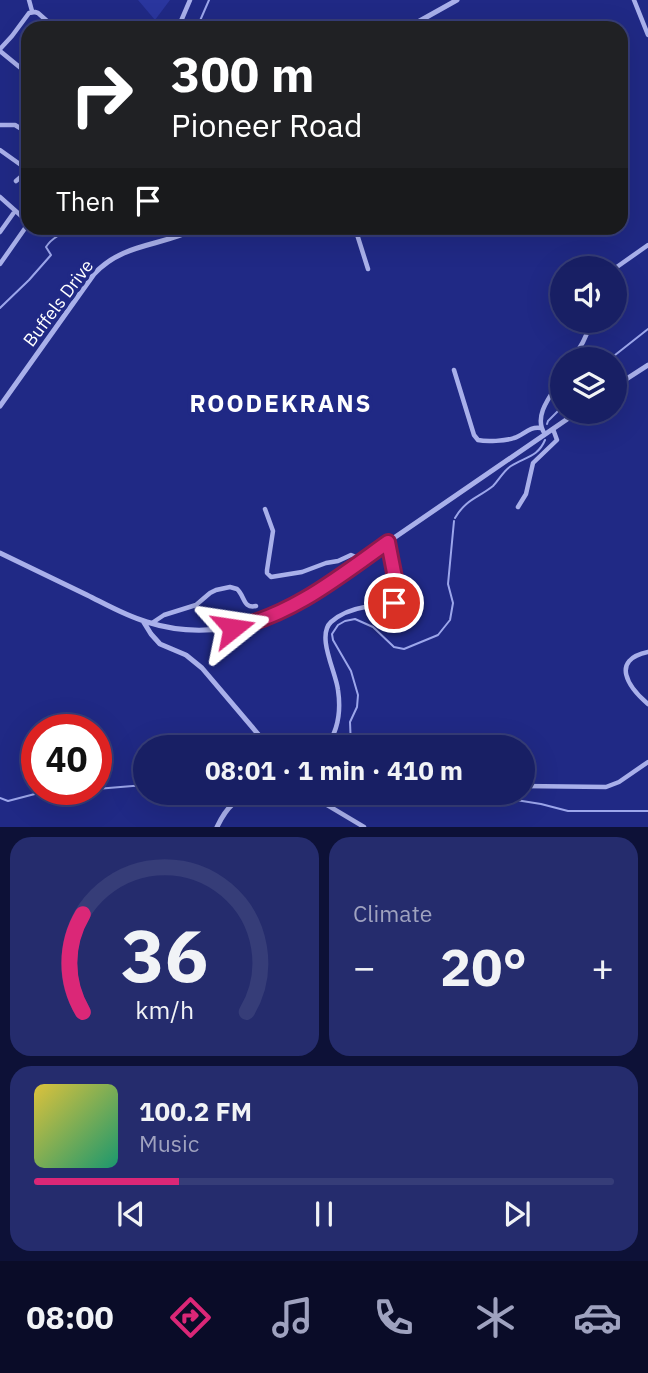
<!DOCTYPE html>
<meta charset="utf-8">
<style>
:root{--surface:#181f64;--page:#252c6d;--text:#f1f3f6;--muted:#9fa2bf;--line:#363d78;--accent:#db2777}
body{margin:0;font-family:"IBM Plex Sans",sans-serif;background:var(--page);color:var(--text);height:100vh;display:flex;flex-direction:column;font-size:26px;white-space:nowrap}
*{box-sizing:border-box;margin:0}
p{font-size:23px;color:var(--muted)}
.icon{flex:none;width:38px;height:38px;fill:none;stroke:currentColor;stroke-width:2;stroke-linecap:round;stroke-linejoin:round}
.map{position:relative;height:827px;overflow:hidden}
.drawer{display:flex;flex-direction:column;gap:10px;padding:10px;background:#0d1137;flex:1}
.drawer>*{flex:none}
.banner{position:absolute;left:21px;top:21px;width:607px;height:214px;border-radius:21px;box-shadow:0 7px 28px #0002,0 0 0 2px var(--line);background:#202124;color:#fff;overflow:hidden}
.buttons{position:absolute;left:550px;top:256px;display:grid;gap:14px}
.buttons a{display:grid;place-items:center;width:77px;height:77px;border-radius:50%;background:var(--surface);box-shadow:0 7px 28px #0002,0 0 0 2px var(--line);font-size:35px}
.speed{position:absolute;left:21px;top:714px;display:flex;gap:14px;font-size:35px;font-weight:700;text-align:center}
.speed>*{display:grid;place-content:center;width:91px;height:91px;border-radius:50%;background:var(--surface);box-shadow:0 7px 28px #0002,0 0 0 2px var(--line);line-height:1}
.speed .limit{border:10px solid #d22;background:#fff;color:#111}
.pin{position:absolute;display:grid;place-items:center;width:60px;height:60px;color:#fff;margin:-30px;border:4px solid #fff;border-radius:50%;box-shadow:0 2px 7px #0007}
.me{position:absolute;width:77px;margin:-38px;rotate:75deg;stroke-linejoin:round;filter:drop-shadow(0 0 5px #0008)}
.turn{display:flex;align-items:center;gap:24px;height:147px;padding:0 35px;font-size:32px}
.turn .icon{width:91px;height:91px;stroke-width:2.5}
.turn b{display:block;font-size:49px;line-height:60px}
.then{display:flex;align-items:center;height:66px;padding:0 35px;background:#0003;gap:14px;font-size:26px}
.big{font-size:52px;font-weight:700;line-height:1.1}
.drawer .widget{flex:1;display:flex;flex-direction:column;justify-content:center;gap:10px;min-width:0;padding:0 24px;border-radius:21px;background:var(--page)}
.drawer .dial{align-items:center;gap:0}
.dial svg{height:182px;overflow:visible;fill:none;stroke:var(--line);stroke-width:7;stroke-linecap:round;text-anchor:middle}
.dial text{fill:var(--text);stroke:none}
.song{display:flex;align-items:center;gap:21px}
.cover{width:84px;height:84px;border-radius:10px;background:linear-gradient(135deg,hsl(50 70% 55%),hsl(160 70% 35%))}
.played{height:7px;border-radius:4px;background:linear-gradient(90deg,var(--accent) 25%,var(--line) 25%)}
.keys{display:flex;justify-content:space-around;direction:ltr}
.heat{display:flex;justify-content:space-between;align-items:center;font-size:38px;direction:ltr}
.drawer .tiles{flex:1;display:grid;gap:10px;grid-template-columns:1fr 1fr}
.widget:last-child{grid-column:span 2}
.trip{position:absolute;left:133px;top:735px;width:402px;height:70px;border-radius:35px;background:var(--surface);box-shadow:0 7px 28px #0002,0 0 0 2px var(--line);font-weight:700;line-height:70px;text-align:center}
.dock{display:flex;height:112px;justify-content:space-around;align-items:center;background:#0a0c28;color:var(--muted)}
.dock .icon{width:49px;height:49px}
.dock .active{color:var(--accent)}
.dock b{font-size:32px;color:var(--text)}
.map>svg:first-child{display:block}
</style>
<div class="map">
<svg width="648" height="827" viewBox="0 0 648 827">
<rect width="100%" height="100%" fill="#202985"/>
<!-- green -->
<path fill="#2a369e" d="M138,0H170L155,20Z"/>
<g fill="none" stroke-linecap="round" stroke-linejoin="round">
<!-- stream -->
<path stroke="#9ca6eb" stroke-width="2" d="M192,28L199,23L209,0
M0,308L29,280L51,255L46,247C53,236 64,233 76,228
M610,359L648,329
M547,424L548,421L562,407
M455,518C466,499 478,498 493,486C500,479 503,471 511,466C525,457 538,457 545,440
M351,747L350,722L357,707L358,695L351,671L333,640L332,634L338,625L345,621L355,619L373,627L394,647L404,649L438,635L450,620L453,603L448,584L454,521
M56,789L66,791L87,789
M96,789L145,785
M471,793L541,804L568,811H648
M0,798L8,801L54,789"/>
<!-- minor -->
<path stroke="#a9b0ea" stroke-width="4.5" d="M29,0L32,11
M634,0L648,35
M178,28L190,0
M0,49L12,36L29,13L35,12L38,13L55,28
M0,51L28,74
M0,125H15L28,133
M0,150L21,165L26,167
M16,181L23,175L27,167
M0,197L28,222
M355,228L368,269
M0,232L15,211
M0,264L28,224
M614,269L648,245
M573,359L583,342L593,320
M454,370L474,435L478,440C486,442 506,441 514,438C524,435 529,426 541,428
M545,434C532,416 552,394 562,378
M518,507L526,494L533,463L557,440L553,429
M265,509L273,531L267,570V573L271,577L302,572L326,563L338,561L351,555L356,557L360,562
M152,623L164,615L196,605L210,593L216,590L230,587L237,589C245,596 243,609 256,606
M648,652C610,660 628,687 648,704
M261,736L282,747
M326,747C338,731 341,710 338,690C336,672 316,636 331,622C340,614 353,609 365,607C377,605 387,608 396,600L398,593L388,542
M523,786L606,787L619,782L648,762
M312,796L364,827"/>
<!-- tertiary -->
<path stroke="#a9b0ea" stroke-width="5" d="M407,28L457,0
M614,387L648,365
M0,406L94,274C124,242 161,247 197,228
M0,553C29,567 58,581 87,595C107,605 126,616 147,622C200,639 255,628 302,601L579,411
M143,621L151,634L160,644L186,655L202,668L269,747
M273,793L303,799L312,796L309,793
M217,827C226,808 237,795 259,793"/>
</g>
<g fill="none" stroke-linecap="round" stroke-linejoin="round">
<defs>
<path id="route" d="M233,628C292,615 339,577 388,542L398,593V597L394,603"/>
</defs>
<!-- route casing -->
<use href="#route" stroke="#8e194d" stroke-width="18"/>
<!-- route -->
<use href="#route" stroke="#db2777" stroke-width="12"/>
</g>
<g text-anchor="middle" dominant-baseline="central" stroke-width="7" stroke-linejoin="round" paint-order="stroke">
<!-- street labels -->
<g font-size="18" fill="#fff" stroke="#202985">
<text transform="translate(58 303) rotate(-53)">Buffels Drive</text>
</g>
<!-- district labels -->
<g font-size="24" font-weight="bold" letter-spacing="2" fill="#fff" stroke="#202985">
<text x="281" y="403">ROODEKRANS</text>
</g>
</g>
</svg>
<div class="buttons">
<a><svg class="icon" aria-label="sound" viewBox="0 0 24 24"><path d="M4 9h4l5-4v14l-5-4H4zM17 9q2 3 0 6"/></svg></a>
<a><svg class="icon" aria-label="layers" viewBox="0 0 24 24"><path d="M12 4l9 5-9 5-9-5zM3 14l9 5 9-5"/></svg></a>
</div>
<div class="speed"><div class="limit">40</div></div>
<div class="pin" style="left:394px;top:603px;background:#d93025"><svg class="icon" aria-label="arrive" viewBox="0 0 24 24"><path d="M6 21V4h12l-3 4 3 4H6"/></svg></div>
<svg class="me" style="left:233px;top:628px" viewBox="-20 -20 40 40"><path d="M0-17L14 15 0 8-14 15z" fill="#db2777" stroke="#fff" stroke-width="4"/></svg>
<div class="trip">08:01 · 1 min · 410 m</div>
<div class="banner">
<div class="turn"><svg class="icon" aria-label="right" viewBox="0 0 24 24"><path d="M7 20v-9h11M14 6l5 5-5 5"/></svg><div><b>300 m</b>Pioneer Road</div></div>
<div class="then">Then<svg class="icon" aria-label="arrive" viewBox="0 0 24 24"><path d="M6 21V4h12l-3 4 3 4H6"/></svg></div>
</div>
</div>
<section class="drawer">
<div class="tiles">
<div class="widget dial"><svg viewBox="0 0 100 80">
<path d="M14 69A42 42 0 1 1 86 69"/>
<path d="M14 69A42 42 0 0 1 14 26" stroke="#db2777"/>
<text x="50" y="56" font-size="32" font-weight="700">36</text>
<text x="50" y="72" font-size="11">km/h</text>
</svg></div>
<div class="widget"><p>Climate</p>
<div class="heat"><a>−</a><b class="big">20°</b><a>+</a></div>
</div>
<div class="widget">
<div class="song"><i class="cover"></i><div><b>100.2 FM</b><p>Music</p></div></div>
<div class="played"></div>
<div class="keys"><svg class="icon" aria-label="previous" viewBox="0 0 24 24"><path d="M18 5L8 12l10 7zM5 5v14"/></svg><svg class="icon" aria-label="pause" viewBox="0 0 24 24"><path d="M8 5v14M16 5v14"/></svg><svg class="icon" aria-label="next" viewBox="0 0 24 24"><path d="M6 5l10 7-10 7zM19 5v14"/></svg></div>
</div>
</div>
</section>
<nav class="dock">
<b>08:00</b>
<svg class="icon active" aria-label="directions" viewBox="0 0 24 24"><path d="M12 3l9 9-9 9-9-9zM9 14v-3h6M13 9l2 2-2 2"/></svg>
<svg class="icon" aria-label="music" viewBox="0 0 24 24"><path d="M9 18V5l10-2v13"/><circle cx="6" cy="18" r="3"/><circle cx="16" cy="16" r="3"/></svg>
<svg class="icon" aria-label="phone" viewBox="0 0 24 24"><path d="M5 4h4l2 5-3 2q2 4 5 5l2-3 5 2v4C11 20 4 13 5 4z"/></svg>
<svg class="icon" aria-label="climate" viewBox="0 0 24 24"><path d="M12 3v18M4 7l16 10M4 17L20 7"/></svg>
<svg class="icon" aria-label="car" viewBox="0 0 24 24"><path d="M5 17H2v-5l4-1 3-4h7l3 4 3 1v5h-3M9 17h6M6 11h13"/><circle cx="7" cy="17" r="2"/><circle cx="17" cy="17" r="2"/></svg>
</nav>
